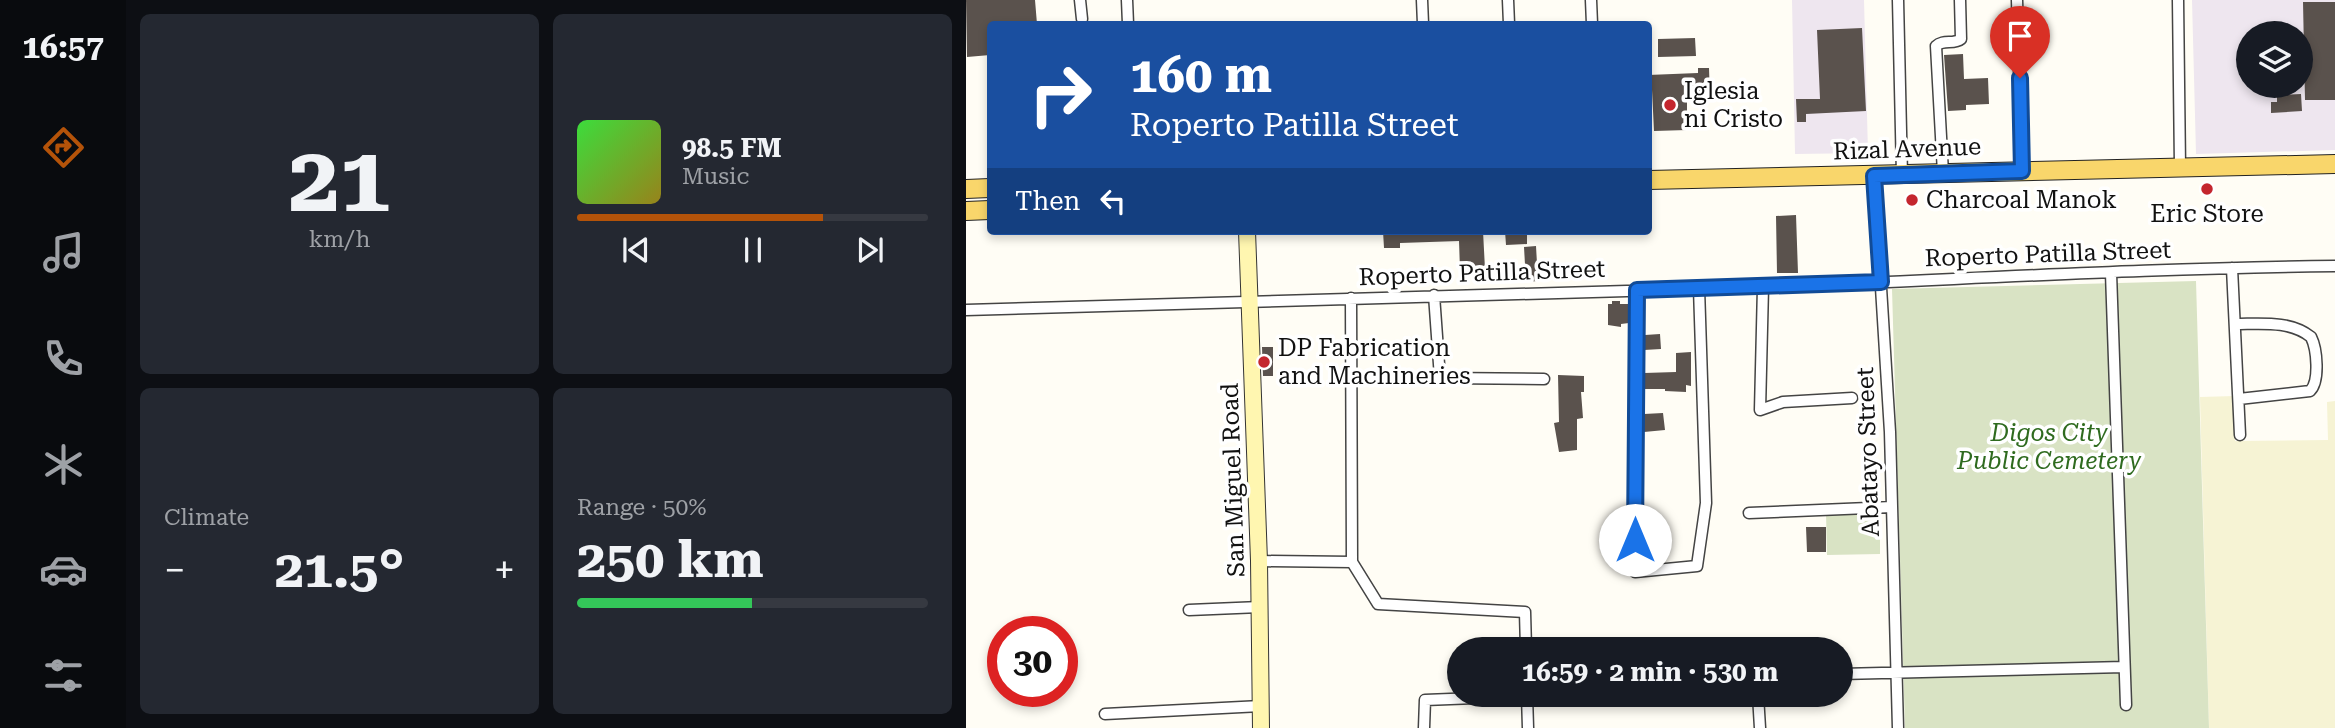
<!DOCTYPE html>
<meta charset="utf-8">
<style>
:root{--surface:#171b24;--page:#242831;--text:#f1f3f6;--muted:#9ea1a6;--line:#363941;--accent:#b45309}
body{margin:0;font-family:"Roboto Serif",serif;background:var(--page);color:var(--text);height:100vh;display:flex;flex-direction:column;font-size:26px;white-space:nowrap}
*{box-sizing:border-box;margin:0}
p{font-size:23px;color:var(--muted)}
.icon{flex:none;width:38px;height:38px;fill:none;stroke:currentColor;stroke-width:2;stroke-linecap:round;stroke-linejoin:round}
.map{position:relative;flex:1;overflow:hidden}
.sheet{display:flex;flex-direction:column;gap:14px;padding:14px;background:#0d0f14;width:840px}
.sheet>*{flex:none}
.top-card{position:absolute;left:21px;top:21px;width:665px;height:214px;border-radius:7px;box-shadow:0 4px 10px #0003;background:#1a4fa0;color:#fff;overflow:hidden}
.tools{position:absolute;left:1270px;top:21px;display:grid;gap:14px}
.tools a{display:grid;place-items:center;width:77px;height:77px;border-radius:50%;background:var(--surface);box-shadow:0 4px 10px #0003;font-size:35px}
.speed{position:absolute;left:21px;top:616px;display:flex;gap:14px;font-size:35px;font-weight:700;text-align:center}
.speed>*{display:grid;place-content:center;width:91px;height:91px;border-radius:50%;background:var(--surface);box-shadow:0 4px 10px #0003;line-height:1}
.speed .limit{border:10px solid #d22;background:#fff;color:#111}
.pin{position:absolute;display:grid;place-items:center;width:60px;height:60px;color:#fff;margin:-72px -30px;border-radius:50% 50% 50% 0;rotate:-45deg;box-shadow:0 0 7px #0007}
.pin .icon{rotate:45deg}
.me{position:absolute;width:77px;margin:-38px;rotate:0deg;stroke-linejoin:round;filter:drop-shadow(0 0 5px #0008)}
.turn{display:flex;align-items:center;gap:24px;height:147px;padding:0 28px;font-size:32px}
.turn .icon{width:91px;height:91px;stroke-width:2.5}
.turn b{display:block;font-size:49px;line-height:60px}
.then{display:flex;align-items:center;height:66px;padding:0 28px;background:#0003;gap:14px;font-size:26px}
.big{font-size:52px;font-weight:700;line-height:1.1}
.sheet .card{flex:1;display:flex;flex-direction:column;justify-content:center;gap:10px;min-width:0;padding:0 24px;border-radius:10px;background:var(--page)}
.sheet .dial{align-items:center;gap:0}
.dial b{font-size:91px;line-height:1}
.song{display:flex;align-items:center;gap:21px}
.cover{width:84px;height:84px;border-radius:10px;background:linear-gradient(135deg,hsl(120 70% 55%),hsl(50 70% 35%))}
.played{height:7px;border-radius:4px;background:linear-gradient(90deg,var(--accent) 70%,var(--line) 70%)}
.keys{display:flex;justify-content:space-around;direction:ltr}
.heat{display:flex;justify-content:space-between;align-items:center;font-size:38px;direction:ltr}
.charge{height:10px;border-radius:5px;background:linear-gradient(90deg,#34c759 50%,var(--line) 0)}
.sheet .tiles{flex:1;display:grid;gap:14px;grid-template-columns:repeat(2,1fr)}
.trip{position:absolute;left:481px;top:637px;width:406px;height:70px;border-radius:35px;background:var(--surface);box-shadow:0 4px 10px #0003;font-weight:700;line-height:70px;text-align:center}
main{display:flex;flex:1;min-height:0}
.dock{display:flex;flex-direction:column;width:126px;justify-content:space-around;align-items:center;background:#090b0e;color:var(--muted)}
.dock .icon{width:49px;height:49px}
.dock .selected{color:var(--accent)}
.dock b{font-size:32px;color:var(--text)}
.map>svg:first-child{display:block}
</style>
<main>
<nav class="dock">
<b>16:57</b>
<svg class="icon selected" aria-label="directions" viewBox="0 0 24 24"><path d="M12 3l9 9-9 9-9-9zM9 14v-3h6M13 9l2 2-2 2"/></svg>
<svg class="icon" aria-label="music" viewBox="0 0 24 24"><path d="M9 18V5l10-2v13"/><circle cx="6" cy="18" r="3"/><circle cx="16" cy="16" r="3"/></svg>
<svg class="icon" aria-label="phone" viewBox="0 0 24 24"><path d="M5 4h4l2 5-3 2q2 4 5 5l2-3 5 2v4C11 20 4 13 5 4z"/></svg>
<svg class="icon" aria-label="climate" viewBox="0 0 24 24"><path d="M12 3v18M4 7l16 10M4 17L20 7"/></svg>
<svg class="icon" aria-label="car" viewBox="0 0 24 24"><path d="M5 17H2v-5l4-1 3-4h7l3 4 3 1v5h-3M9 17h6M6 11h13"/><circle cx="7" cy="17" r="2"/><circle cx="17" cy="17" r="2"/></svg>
<svg class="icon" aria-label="filters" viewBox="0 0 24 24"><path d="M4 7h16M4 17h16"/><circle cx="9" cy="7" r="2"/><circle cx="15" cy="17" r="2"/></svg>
</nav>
<section class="sheet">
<div class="tiles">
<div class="card dial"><b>21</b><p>km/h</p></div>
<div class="card">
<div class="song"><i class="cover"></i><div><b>98.5 FM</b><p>Music</p></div></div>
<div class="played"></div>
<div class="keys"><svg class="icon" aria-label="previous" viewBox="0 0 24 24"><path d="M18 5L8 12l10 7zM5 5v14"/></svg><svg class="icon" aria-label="pause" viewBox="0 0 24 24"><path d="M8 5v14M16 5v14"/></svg><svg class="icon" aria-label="next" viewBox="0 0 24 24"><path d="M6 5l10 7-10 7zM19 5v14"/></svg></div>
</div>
<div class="card"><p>Climate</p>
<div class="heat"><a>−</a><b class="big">21.5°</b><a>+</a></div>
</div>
<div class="card"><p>Range · 50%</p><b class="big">250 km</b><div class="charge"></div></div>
</div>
</section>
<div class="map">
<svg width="1369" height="728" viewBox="0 0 1369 728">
<rect width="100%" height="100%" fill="#fffdf5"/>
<!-- industrial -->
<path fill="#eee6ef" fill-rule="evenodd" d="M826,0H898L902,153L829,154Z
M1226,0H1369V150L1230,154ZM1283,33H1335V86H1283Z"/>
<!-- farmland -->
<path fill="#f6f3d4" d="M1269,396V441L1362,440L1361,402L1369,401V728H1243L1234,397Z"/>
<!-- cemetery -->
<path fill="#d9e3c4" d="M1230,281L1243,728H939L926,289Z
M914,512V554L861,555L860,513Z"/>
<!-- building -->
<path fill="#5a524d" d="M0,0H69L71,24H24V55L1,57Z
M1337,2H1369V100H1339Z
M896,28L900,111L840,114V122H831L830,99H854L851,30Z
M729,38L730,56L692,57V39Z
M997,54L998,79L1022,78L1023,104L1000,105V110L982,111L978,55Z
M732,68H743L744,99H721V130L688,131L686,90H682V75L732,73Z
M1335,94L1336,111L1305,113V102H1311V95Z
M830,215L832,273H811L810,216Z
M417,231H517L519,269L494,270L493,241L434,243V248H418Z
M539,231H561V244L540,245Z
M570,246L572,281L560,282L558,247Z
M646,301H654V304H662L663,323L655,324V327L642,325V304H646Z
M694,334L695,349L678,350L679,335Z
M296,347H307V376H297Z
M725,352V386L720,385V392L699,391V389H678V373L710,372V353Z
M592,375L618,376V392H615L617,418L611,419V450L593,452L588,423L593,422Z
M697,413L699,430L678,432V414Z
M840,527H860V552H841Z"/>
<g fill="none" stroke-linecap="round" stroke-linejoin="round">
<defs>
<path id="street" d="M114,0L116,19
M161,0L162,24
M456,0L457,24
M542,0L543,24
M625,0L626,24
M932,0L936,175
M1051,0L1056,171
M1212,0L1214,167
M977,173L970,46C977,39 988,45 995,39L994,0
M908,175L924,432L932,728
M1266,268L1274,435
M1145,273L1160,705
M797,287L794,410L817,402L886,398
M671,290L669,572L731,566L740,503L733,288
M468,295L474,378L578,379
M0,310C266,301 532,296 798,287C988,280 1179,268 1369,266
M1269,324C1294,324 1324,320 1345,337C1351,349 1354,381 1344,391L1273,399
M783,513L926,507
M293,561L386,562L385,298
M386,562L412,604L559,612L560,649
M223,610L294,607
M875,674L1158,667
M561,695L562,728
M792,695L794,728
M139,714L295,706
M458,728L459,700L561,696"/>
<path id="secondary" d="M281,231L293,561L295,728"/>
<path id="primary" d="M682,180L1369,164
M0,189L24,188
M0,211L24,210"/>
</defs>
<!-- street casing -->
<use href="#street" stroke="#444" stroke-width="13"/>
<!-- secondary casing -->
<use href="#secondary" stroke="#333" stroke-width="18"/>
<!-- primary casing -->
<use href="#primary" stroke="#222" stroke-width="20"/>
<!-- street -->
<use href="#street" stroke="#fff" stroke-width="10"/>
<!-- secondary -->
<use href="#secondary" stroke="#fff6b0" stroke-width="16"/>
<!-- primary -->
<use href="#primary" stroke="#f9d66b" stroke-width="18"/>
</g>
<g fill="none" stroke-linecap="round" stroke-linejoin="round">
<defs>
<path id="route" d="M669,540L671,290L915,282L908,176L1056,171L1054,78"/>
</defs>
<!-- route casing -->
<use href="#route" stroke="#114b97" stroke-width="18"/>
<!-- route -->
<use href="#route" stroke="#1a73e8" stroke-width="12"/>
</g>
<!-- markers -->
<g fill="#c4262e" stroke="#fff" stroke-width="2.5">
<circle cx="704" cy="105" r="7"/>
<circle cx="1241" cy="189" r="7"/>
<circle cx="946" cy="200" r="7"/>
<circle cx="298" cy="362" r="7"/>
</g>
<g text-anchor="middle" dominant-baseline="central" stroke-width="7" stroke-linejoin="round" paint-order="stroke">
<!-- poi labels -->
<g font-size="24" fill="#111" stroke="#fff" text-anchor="start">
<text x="718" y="91">Iglesia<tspan x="718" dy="28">ni Cristo</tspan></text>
<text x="960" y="200">Charcoal Manok</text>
<text x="1241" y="214" text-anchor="middle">Eric Store</text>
<text x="312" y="348">DP Fabrication<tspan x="312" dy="28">and Machineries</tspan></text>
</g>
<!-- street labels -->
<g font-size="24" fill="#111" stroke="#fff">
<text transform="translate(941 149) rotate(-2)">Rizal Avenue</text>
<text transform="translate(1082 254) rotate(-2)">Roperto Patilla Street</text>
<text transform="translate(516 273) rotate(-2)">Roperto Patilla Street</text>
<text transform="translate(902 452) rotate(-92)">Abatayo Street</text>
<text transform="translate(267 480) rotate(-92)">San Miguel Road</text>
</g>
<!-- park labels -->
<g font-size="24" font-style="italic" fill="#2f6b1f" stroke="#fff">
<text x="1083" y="433">Digos City<tspan x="1083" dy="28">Public Cemetery</tspan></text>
</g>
</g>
</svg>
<div class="tools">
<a><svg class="icon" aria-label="layers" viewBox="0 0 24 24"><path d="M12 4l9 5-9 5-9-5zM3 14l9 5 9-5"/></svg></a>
</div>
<div class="speed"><div class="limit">30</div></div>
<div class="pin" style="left:1054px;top:78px;background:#d93025"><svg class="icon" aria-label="arrive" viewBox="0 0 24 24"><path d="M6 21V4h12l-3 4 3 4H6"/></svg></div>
<svg class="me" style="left:669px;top:540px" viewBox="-20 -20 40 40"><circle r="19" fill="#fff"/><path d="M0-13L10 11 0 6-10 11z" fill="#1a73e8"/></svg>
<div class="trip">16:59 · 2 min · 530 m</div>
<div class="top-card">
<div class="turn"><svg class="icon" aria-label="right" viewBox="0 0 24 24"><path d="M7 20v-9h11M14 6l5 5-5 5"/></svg><div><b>160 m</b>Roperto Patilla Street</div></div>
<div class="then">Then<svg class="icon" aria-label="left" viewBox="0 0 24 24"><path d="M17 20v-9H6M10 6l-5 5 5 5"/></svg></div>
</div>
</div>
</main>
